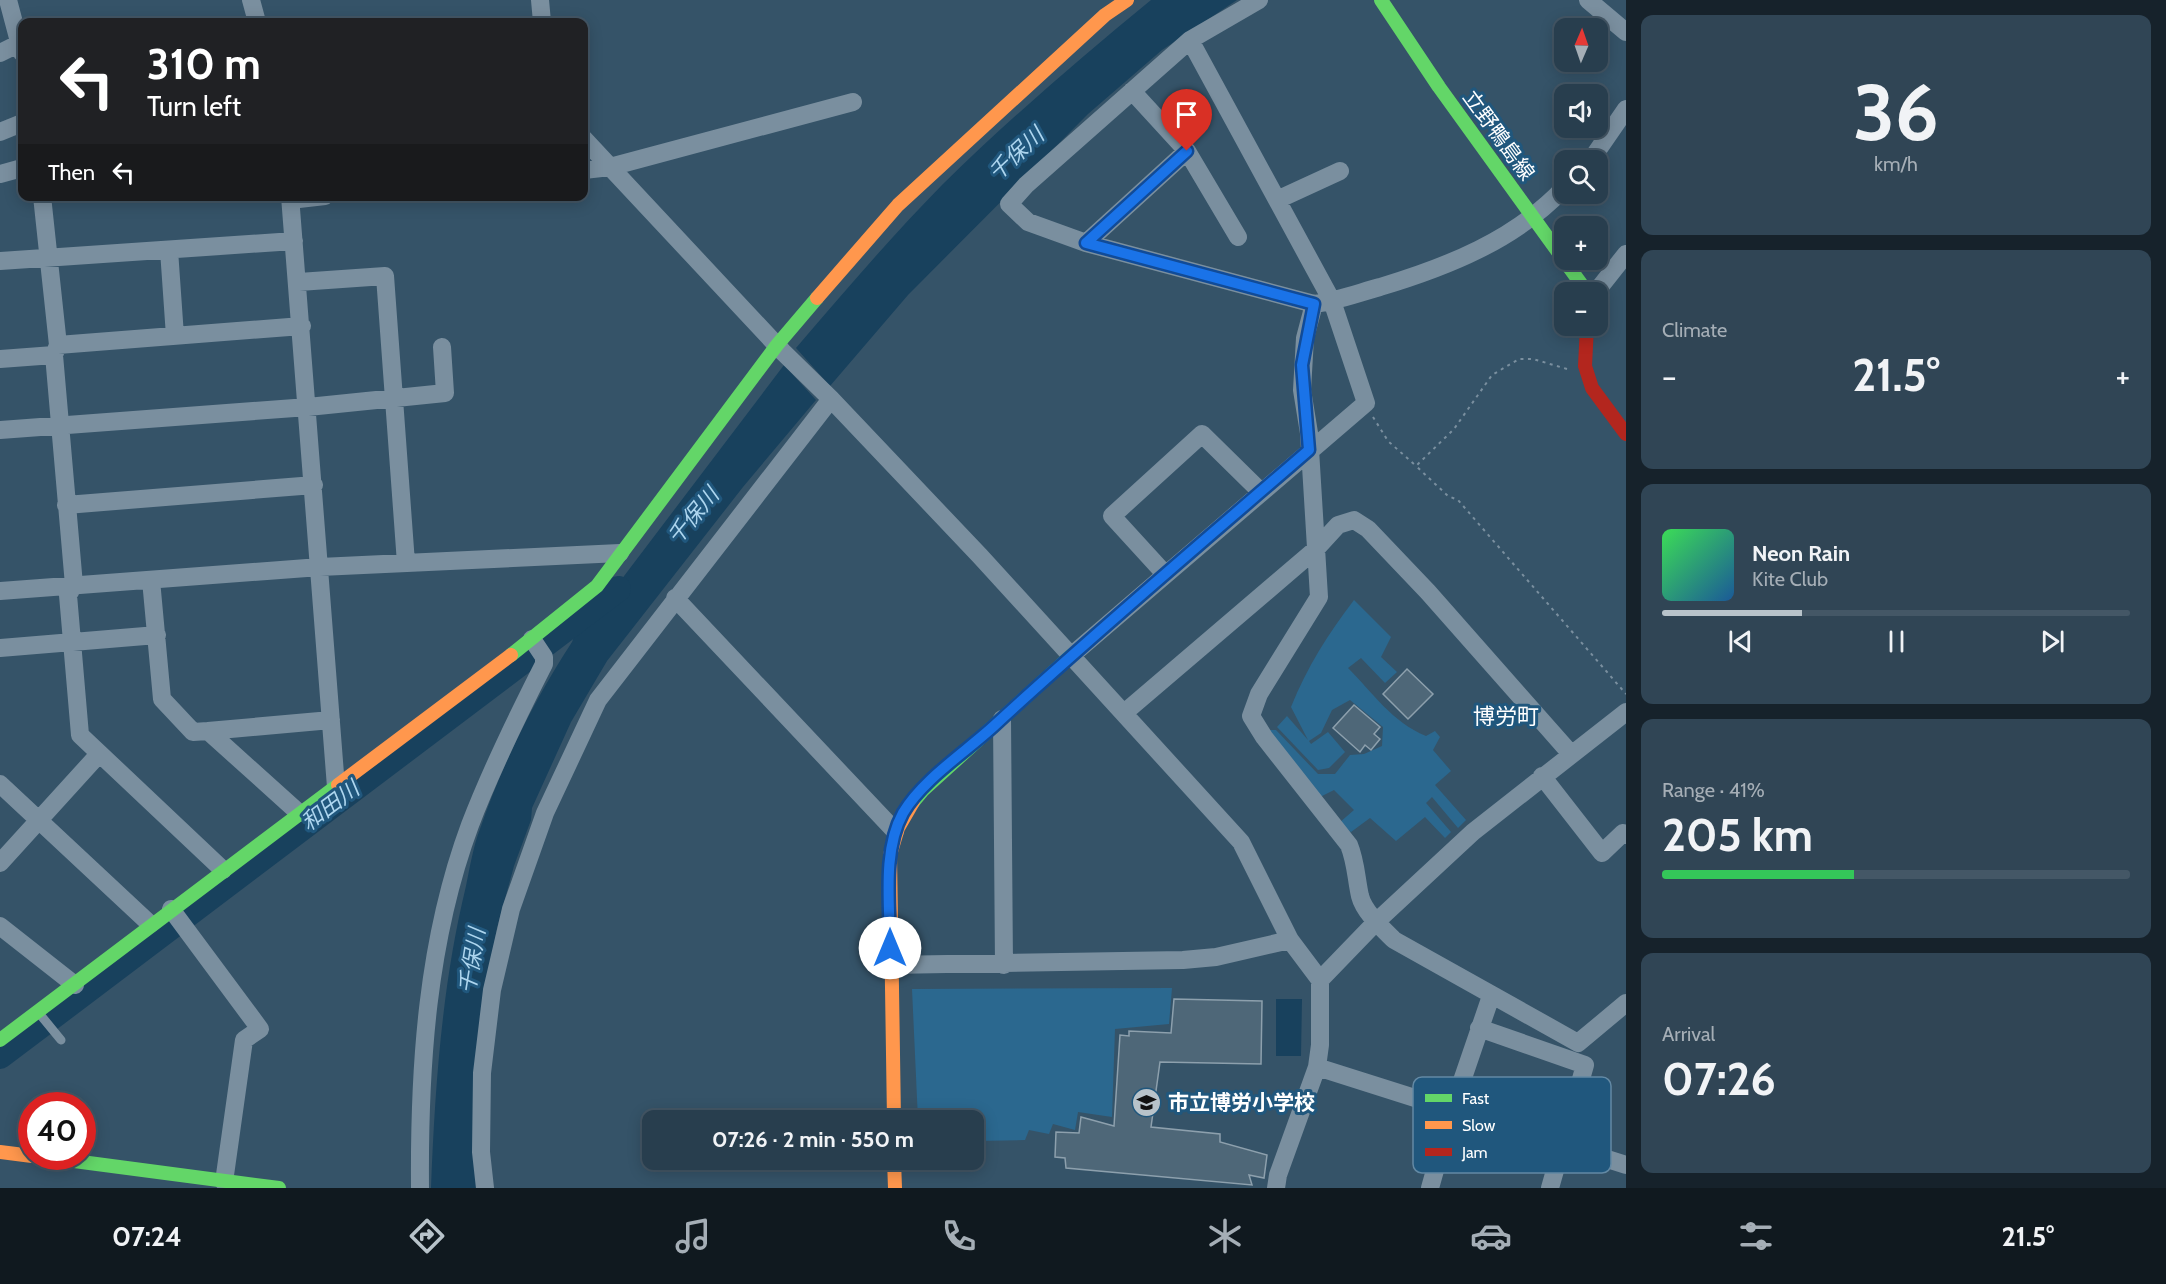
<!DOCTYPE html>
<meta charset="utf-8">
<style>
:root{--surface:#283e4e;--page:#304555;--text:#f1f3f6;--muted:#a5aeb6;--line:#445766;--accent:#b8c3ca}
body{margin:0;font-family:Cabin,"Noto Sans JP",sans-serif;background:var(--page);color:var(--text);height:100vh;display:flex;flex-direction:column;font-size:22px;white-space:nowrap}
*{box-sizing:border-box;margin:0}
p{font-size:20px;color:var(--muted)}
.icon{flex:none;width:33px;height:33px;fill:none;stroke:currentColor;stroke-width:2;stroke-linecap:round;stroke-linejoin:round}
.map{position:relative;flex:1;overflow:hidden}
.panel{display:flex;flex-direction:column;gap:15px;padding:15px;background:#16222b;width:540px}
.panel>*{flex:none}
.banner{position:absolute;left:18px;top:18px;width:570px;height:183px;border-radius:12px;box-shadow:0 3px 15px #0003,0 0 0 2px var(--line);background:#202124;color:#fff;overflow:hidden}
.needle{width:39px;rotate:2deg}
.tools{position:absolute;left:1554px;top:18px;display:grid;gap:12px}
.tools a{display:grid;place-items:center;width:54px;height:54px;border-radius:12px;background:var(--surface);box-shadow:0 3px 15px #0003,0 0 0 2px var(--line);font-size:30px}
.speed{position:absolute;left:18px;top:1092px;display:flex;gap:12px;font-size:30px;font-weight:700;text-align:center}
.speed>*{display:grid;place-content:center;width:78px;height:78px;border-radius:50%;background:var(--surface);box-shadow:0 3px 15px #0003,0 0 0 2px var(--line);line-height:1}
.speed .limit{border:9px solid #d22;background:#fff;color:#111}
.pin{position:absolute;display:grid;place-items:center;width:51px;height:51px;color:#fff;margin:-62px -26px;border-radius:50% 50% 50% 0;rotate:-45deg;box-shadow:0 0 6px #0007}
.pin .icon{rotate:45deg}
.me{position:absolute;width:66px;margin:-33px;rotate:0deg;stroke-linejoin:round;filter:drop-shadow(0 0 4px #0008)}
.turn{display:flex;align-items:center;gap:21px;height:126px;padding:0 30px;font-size:27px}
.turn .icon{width:78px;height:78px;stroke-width:2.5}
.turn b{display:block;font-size:42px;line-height:51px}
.then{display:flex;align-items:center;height:57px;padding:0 30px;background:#0003;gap:12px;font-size:22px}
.big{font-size:45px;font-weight:800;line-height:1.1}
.panel .tile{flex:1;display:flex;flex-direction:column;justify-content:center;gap:9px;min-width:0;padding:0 21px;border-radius:12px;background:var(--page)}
.panel .dial{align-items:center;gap:0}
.dial b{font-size:78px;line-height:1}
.song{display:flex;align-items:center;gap:18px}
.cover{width:72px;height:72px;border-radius:9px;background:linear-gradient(135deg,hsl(130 70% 55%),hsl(210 70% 35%))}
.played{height:6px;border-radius:3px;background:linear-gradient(90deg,var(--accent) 30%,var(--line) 30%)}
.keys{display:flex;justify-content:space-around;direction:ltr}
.heat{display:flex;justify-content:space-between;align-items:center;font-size:33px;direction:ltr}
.charge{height:9px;border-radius:4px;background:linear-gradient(90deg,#34c759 41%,var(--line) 0)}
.trip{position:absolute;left:642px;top:1110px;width:342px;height:60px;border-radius:12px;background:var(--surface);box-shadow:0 3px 15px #0003,0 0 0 2px var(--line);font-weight:800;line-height:60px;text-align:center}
.menu{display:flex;height:96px;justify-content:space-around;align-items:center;background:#10191f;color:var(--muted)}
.menu .icon{width:42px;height:42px}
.menu .on{color:var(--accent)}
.menu b{font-size:27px;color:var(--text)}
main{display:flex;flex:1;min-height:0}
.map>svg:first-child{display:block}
</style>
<main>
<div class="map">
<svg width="1626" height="1188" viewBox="0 0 1626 1188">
<rect width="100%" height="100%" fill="#355368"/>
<!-- green -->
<path fill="#2b688f" d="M1354,600L1391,637L1381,657L1397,672L1385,683L1361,658L1348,668C1373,693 1392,722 1426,736L1435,731L1440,737L1433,750L1451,771L1435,785L1466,820L1458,828L1432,797L1426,803L1451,832L1445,838L1425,817L1396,841L1370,818L1351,832L1339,823L1354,810L1334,790L1320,797L1269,737L1270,730H1276L1318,774H1335L1350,755L1364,754L1382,746L1383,727L1350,700L1332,710L1321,733L1309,741L1311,744L1328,732L1345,752L1329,768L1318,770L1277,727L1287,716L1308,740L1291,707C1307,667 1328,634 1354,600Z
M1172,988L1169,1024L1115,1029L1112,1117L1078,1112L1075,1130L1053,1124L1049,1134L1029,1130L1025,1140L974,1141V1120H918L912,989Z"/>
<!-- water -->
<path fill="#18415d" d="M1151,0H1237L1162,50L1088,114L908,295L830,386L796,348C843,293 891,237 942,185C1008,120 1079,59 1151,0Z
M784,365L816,400L743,487L607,661L571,722L532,808L531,820L514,866L497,928L486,988L476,1188H431C435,1086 442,985 466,886C470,867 473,847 480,829C502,764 535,699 572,642L574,637L571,631L589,613L613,582L618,584Z
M1276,999H1302L1301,1056H1276Z"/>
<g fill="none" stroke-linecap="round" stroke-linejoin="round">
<!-- river -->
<path stroke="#18415d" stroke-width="26" d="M0,1056L618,589"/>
</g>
<!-- building -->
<path fill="#4e6778" stroke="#8da0ad" stroke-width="1.5" d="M1407,669L1433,694L1408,719L1383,694Z
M1354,705L1380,727L1374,734L1380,739L1371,750L1365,745L1360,752L1333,728Z
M1174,999L1262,1001L1261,1064L1160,1062L1151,1127L1220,1134V1142L1267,1155L1264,1178L1249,1175L1252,1185L1066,1168L1065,1158L1055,1157L1056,1132L1079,1133L1081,1117L1114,1126L1120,1035L1129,1036V1031L1171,1033Z"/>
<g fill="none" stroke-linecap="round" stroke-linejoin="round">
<!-- path -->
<path stroke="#7a8f9f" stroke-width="2" stroke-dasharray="3 4.5" stroke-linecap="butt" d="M1567,369L1533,359H1519L1492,375L1454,429L1416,466L1448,496L1458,500L1626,694
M1373,417L1388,441L1416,466"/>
<!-- lane -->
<path stroke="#7a8f9f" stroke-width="9" d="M38,1012L61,1040"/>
<!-- street -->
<path stroke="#7a8f9f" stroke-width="18" d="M8,0L22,53
M251,0L257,22
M540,0L542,22
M1588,0L1626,32
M0,53L22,42
M1132,91L1187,151L1238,237
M0,132L22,123
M584,139L783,352L831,399L980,556L1241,842L1290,940L1320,980V1045L1317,1067L1278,1175L1276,1188
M1187,151L1086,243L1028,222L1009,204L1026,185L1190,40L1259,0
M1591,160L1626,109
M584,170L610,167L853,102
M0,174L22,168
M1564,188C1515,240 1447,267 1380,287C1358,293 1337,301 1314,304L1305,338L1302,390L1309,433L1319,597L1259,694L1251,716L1264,737L1349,845C1356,862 1356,878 1360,896C1364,912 1382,928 1394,940L1578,1043L1626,1003
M42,196L58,345L54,355L74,585L68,595L80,735L223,870
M290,196L336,787
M290,200L325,196
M1277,200L1340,171
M1086,243L1314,304
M169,250L175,336
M0,261L294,241
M299,282L385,276L406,563
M1596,292L1626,254
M58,345L302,326
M0,359L54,355
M0,430L308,407L445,393L442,347
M66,505L314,485
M1165,574L1112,516L1202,434L1261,492
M151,580L162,699L193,732L208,731L299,813
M0,591L320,567L620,553
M675,598L895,831
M0,648L157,635
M1072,655L1366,403L1332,301L1190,40
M1124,713L1316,549L1338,525L1354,520L1368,529L1428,592L1571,754
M1002,719L1004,965
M208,731L331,720
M1542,776L1602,853L1623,833L1626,835
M0,784L150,924
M0,863L99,754
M171,909L260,1029L244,1040L224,1182
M0,926L75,985
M890,965L1183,960L1216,957L1290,940
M1320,980L1376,922L1473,832L1626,712
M1479,1028L1585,1065L1550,1188
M1317,1067L1626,1165
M420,1188C419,1066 427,941 470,825C491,770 517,717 544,664V657L532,639
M485,1188L481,1152L482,1073L492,990L511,909L545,813L598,700L831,399
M1430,1188L1452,1110L1491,996"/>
<!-- fast -->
<path stroke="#63d668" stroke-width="14" d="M1381,0L1439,87L1587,292
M511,655L597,586L777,345L817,298
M913,802L923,790L1072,655
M0,1040L338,785
M36,1156L279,1188"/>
<!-- slow -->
<path stroke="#ff974d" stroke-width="14" d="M817,298L898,205L1105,15L1127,0
M338,785L511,655
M894,1120L890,855L898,828L913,802
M0,1152L32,1156
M894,1160L895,1188"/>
<!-- jam -->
<path stroke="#b3261e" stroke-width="14" d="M1587,326L1585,366L1592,388L1626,434"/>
</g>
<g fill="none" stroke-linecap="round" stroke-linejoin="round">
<defs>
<path id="route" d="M890,948C890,905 882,851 903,813C922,780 967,751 995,725C1097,631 1204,541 1309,450L1302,365L1314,304L1086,243L1187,151"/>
</defs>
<!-- route casing -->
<use href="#route" stroke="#114b97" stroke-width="15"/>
<!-- route -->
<use href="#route" stroke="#1a73e8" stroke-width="10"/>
</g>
<!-- icons -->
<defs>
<symbol id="school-disc" viewBox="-11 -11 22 22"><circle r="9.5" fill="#b8c3ca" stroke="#20577d"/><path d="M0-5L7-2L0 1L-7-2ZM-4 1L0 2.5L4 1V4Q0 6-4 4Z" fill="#111"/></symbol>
</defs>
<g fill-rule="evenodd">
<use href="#school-disc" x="1130" y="1086" width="33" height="33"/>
</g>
<g text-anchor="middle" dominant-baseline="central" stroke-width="6" stroke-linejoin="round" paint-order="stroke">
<!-- street labels -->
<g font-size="21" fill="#fff" stroke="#20577d">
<text transform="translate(1499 135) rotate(54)">立野鴨島線</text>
</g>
<!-- poi labels -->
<g font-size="21" font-weight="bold" fill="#fff" stroke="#20577d" text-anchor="start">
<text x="1168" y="1102">市立博労小学校</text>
</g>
<!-- water labels -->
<g font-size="22" font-style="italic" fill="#aed6ef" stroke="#20577d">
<text transform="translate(1016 154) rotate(-43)">千保川</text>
<text transform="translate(693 516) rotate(-50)">千保川</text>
<text transform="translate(330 806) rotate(-37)">和田川</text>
<text transform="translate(472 961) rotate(-81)">千保川</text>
</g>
<!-- neighbourhood labels -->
<g font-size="22" fill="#fff" stroke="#20577d">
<text x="1506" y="716">博労町</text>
</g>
</g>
<!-- legend -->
<rect x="1413" y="1077" width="198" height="96" rx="9" fill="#20577d" stroke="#6389a4" stroke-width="1.5"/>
<rect x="1425" y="1094" width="27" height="8" fill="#63d668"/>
<rect x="1425" y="1121" width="27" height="8" fill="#ff974d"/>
<rect x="1425" y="1148" width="27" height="8" fill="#b3261e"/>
<g font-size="16" fill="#fff">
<text x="1462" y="1104">Fast</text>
<text x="1462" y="1131">Slow</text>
<text x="1462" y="1158">Jam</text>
</g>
</svg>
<div class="tools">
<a><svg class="needle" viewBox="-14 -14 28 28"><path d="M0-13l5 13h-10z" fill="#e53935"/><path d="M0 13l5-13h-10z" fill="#a5aeb6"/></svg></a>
<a><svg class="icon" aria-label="sound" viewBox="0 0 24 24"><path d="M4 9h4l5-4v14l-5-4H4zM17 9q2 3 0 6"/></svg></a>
<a><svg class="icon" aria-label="search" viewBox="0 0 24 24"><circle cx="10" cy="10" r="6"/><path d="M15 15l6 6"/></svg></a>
<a>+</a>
<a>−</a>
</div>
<div class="speed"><div class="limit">40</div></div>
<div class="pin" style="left:1187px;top:151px;background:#d93025"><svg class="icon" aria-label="arrive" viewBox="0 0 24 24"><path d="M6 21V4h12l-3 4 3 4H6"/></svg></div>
<svg class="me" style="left:890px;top:948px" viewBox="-20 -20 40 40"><circle r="19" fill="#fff"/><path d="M0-13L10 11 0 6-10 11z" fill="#1a73e8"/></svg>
<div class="trip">07:26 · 2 min · 550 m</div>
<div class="banner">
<div class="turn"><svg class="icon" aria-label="left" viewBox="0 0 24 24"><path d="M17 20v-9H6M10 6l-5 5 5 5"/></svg><div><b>310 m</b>Turn left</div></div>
<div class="then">Then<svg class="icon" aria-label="left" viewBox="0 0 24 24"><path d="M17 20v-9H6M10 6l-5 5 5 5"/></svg></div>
</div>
</div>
<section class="panel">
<div class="tile dial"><b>36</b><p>km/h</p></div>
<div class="tile"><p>Climate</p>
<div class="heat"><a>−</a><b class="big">21.5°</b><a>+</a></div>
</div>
<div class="tile">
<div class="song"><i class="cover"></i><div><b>Neon Rain</b><p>Kite Club</p></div></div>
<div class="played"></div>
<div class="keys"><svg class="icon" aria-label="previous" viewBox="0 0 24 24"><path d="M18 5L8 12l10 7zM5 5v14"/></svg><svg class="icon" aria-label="pause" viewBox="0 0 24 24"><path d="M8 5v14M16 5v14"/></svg><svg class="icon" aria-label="next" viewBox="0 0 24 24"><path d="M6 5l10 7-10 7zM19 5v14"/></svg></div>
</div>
<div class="tile"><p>Range · 41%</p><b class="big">205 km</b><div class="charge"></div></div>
<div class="tile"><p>Arrival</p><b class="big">07:26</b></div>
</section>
</main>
<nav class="menu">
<b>07:24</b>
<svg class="icon on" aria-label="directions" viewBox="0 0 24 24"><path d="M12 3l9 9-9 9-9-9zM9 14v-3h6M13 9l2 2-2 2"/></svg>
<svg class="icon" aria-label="music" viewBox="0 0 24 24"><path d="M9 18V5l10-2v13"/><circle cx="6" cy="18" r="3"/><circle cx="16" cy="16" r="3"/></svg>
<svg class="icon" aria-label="phone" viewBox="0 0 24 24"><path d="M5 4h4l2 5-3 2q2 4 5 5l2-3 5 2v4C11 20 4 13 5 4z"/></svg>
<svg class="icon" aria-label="climate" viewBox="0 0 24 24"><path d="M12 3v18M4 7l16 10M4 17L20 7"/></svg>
<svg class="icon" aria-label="car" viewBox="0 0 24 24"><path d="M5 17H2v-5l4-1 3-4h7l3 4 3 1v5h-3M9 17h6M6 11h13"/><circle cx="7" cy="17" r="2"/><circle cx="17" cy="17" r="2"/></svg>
<svg class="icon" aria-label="filters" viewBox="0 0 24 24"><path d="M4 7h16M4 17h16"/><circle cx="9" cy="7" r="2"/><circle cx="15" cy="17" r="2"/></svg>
<b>21.5°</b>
</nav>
